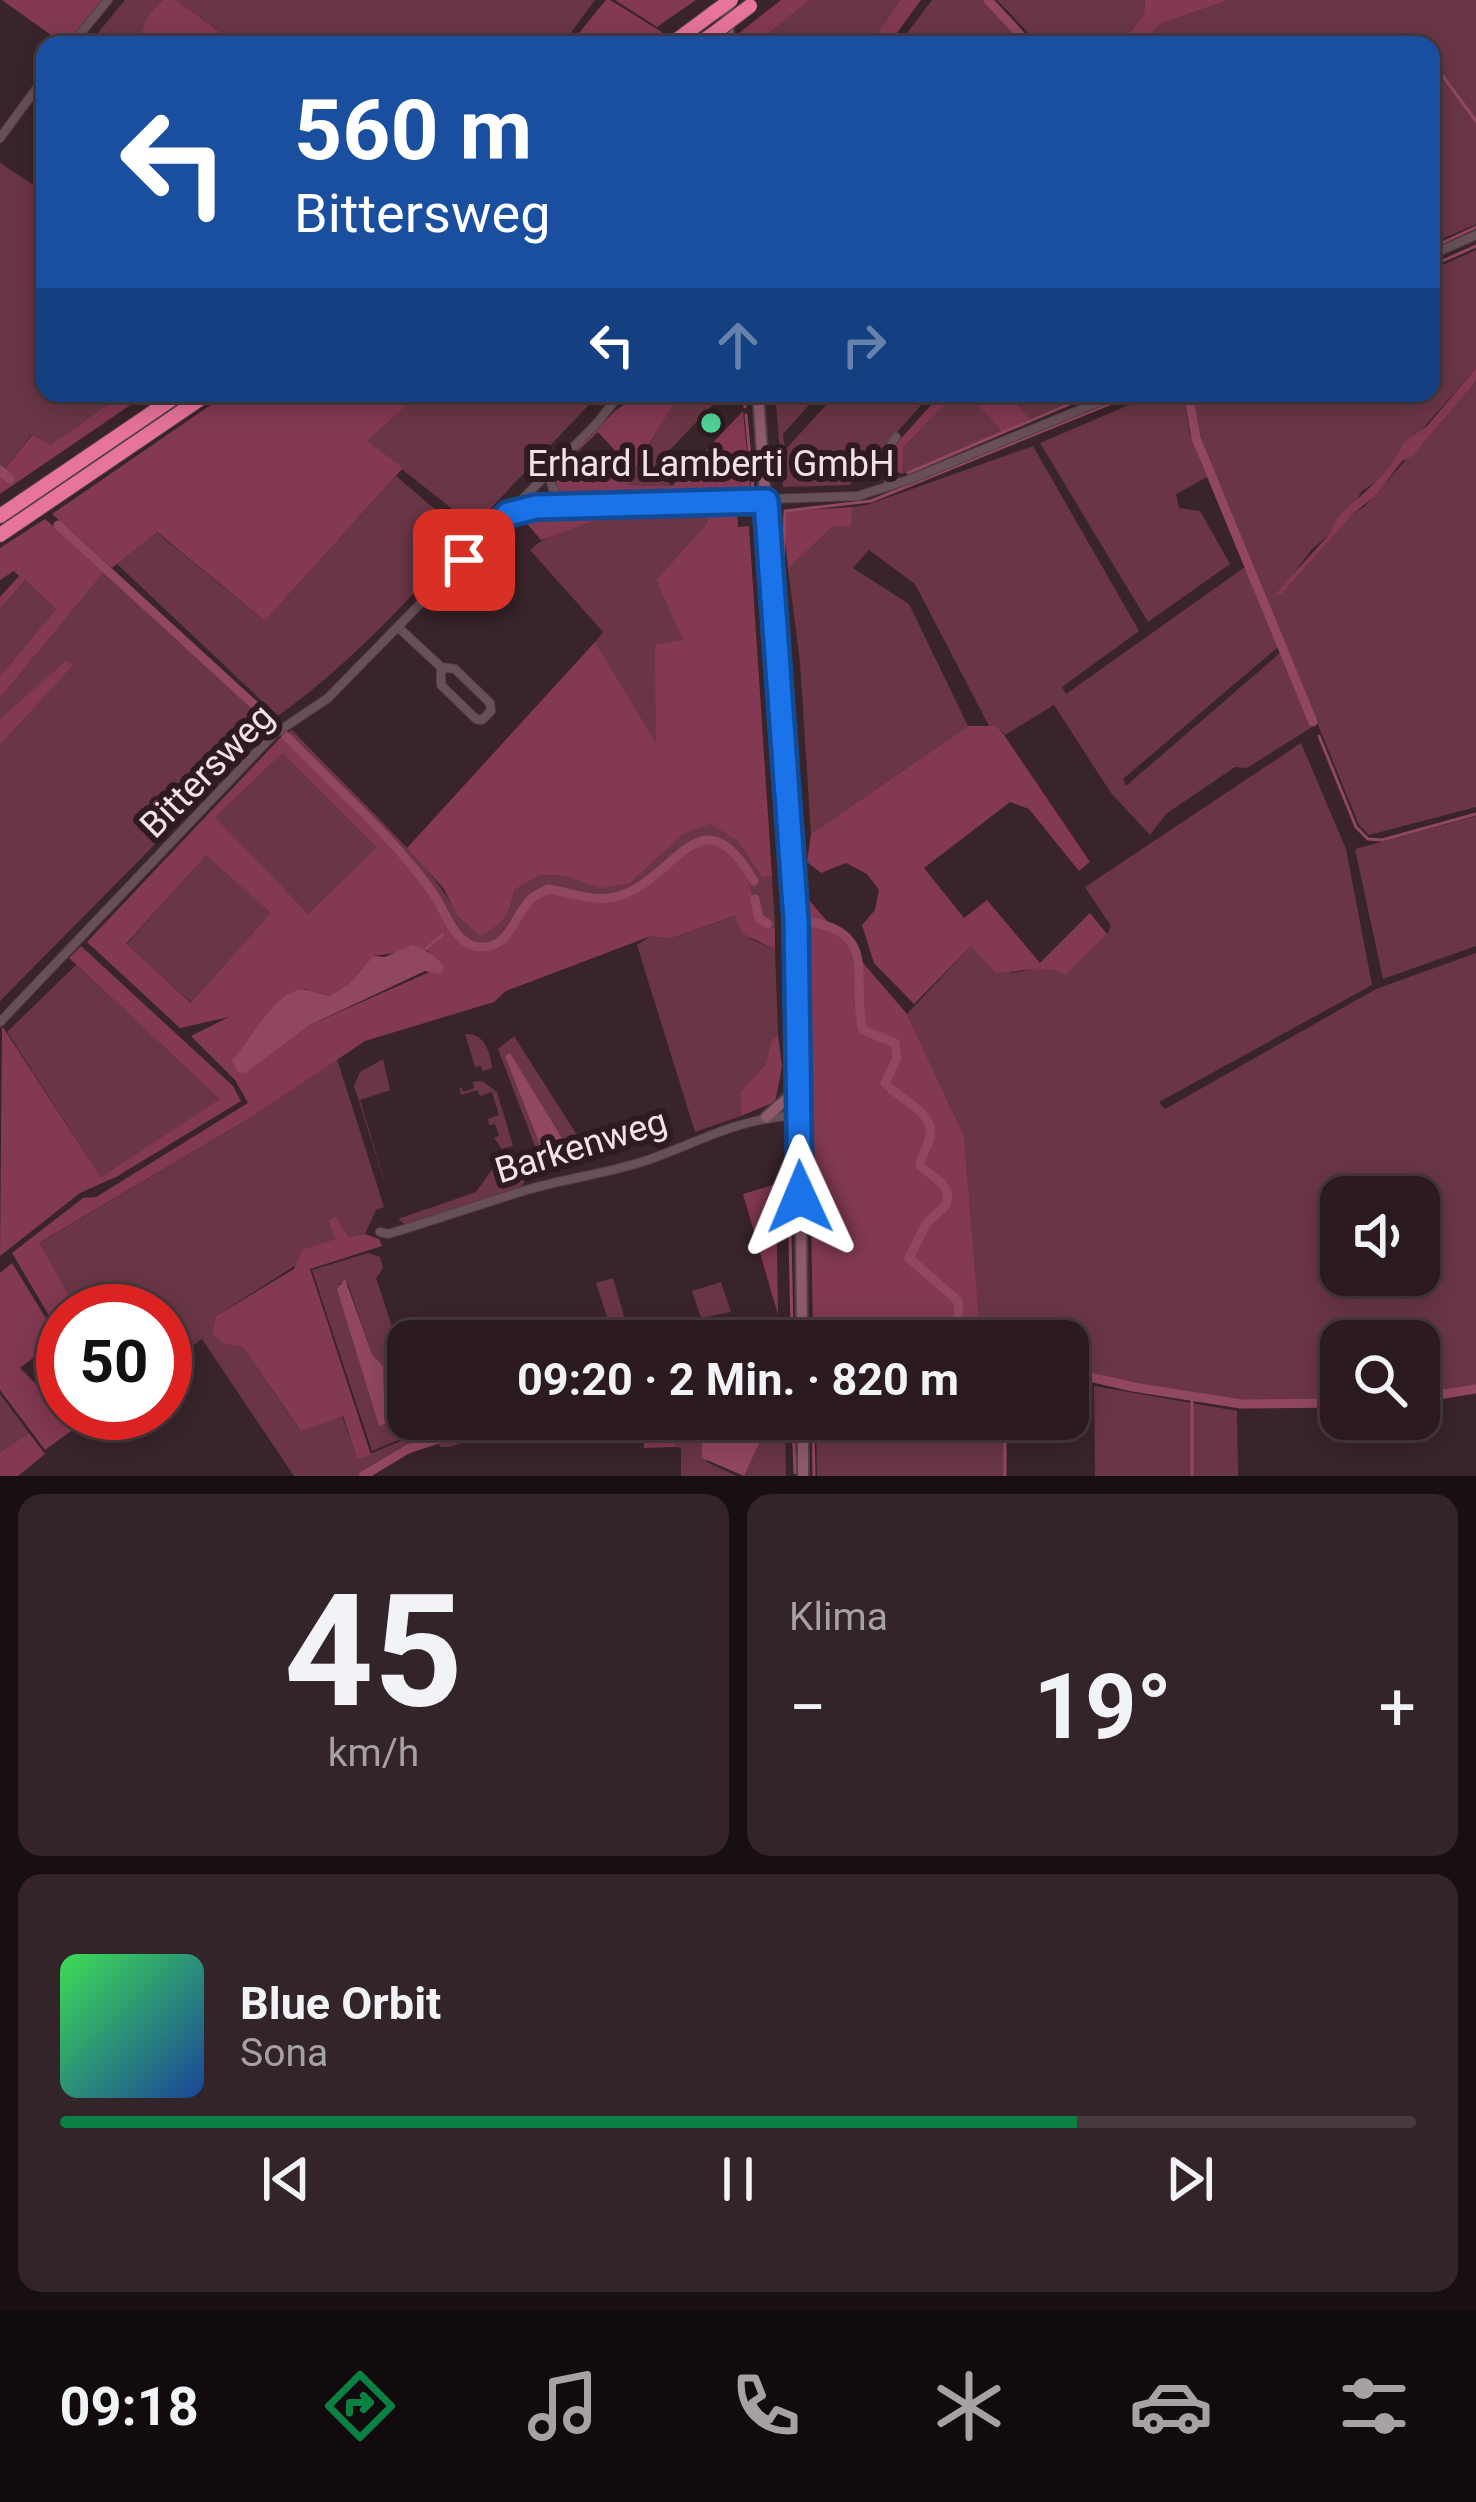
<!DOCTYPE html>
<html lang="de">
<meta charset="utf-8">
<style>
:root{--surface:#2b1b20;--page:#332429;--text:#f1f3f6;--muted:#a6a1a5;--line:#47393e;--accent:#0b8043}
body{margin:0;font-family:Roboto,sans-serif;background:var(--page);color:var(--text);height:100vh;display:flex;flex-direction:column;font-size:45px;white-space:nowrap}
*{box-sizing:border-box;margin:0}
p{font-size:39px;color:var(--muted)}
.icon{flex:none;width:66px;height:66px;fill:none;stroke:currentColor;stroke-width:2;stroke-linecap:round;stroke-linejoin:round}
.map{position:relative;height:1476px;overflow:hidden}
.panel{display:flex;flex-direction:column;gap:18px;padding:18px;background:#180f12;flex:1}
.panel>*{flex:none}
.top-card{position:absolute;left:36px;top:36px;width:1404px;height:366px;border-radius:24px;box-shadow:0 6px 30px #0003,0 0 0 3px var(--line);background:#1a4fa0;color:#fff;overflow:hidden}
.fabs{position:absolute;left:1320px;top:1176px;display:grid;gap:24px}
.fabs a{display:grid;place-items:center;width:120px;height:120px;border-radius:24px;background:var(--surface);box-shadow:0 6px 30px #0003,0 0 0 3px var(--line);font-size:60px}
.speed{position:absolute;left:36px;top:1284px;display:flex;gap:24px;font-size:60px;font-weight:700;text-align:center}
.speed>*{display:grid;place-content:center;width:156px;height:156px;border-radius:50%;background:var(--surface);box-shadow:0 6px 30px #0003,0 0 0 3px var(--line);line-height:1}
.speed .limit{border:18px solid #d22;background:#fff;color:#111}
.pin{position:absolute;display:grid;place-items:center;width:102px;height:102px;color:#fff;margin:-51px;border-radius:24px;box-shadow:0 6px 18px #0006}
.me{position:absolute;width:132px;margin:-66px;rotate:359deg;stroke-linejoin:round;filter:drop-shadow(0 0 9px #0008)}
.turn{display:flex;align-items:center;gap:42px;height:252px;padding:0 60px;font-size:54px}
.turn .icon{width:156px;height:156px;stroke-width:2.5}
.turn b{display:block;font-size:84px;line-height:102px}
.lanes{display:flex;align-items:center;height:114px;padding:0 60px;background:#0003;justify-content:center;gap:60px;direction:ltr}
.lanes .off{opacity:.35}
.big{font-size:90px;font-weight:700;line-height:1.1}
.panel .card{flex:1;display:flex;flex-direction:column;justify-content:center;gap:18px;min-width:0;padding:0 42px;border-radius:24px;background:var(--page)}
.panel .dial{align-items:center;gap:0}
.dial b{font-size:156px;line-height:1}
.song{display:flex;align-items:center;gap:36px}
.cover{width:144px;height:144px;border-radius:18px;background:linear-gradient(135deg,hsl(130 70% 55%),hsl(220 70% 35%))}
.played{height:12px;border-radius:6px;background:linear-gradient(90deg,var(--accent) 75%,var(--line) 75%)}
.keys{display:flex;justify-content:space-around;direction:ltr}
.heat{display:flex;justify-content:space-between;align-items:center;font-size:66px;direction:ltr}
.panel .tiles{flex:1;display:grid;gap:18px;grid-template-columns:1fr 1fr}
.card:last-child{grid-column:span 2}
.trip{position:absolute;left:387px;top:1320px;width:702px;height:120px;border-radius:24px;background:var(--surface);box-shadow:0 6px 30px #0003,0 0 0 3px var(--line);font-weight:700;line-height:120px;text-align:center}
.tab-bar{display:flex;height:192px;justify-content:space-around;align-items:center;background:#110b0d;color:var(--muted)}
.tab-bar .icon{width:84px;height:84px}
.tab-bar .active{color:var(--accent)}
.tab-bar b{font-size:54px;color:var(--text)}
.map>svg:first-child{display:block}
</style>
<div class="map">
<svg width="1476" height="1476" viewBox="0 0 1476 1476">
<rect width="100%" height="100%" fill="#39242a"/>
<!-- green -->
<path fill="#6a3646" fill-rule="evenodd" d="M125,0H163C148,13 141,25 142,45H88Z
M176,0H595L562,45H202L218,30Z
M810,0H900L869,45H754Z
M932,0H983L1025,45H898Z
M997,0H1145L1144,15L1120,45H1040Z
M1229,0H1476V224L1431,244V45H1143L1160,24Z
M0,163L32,184L45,170V393H124L50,446L31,435L0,475Z
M1476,250V368L1377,481L1361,492L1353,507L1338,515L1329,535L1312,549L1278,594H1282L1353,514L1364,507L1476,381V807L1369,835L1359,825L1198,431L1193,393H1431V270Z
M420,393H600L474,526L366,441Z
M678,393H716L720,397L652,469L672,486L627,485Z
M775,393H820L783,434L785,450L837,393H932L850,485L783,487Z
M957,393H967L1002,432L902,474L904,446Z
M1007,393H1089L1030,419Z
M1157,393H1183L1190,434L1207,477L1176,494L1179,508L1200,511L1230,564L1148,622L1040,443Z
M1033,446L1139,631L1062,687L1066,694L1245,567L1278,647L1123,779L1126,786L1280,653L1312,727L1247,768L1235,767L1166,814L1150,835L1111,793L1054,705L1005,735L997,726H989L915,584L869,550L853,568L909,604L968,726L811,834L800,662L788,569L833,526L851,527L853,507L867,505Z
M396,476L466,536C408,601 349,665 278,716L117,564L156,532L265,621Z
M704,509L708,522L656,580L684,641L657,746L595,642L603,632L530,550C575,510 648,511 704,509Z
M105,571L272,726L0,1001V745L72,665L0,719V698Z
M25,580L56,609L0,676V609Z
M292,730C335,775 380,818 422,864C443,888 456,914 480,935C503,924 510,915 514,890L540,875L565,876L601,887L630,883L683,833L710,824L738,840L762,877L772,876L775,929L756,918C752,884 741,831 694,848C669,857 651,887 626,897C599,909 562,901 533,900L514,932L493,950L466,946L410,867L282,736Z
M1301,743L1346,849L1372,985L1159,1102L1165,1109L1376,989L1476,953V1386L1419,1395V1341H1341V1400L1242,1402L1133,1385L1068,1368V1341H981L964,1136L907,1014L971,946L1012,973L1048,966L1107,934L1111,926L1085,887ZM1341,1197H1419V1275H1341Z
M284,752L378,847L307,915L215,817Z
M1476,816V946L1383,979L1355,849Z
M206,854L272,913L192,1003L126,945Z
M736,916L751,939L775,950L778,1035L771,1041L766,1064L741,1091V1116L695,1132L637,945L651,936L669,939Z
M76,965L221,1099L101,1177L7,1032Z
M465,1034C485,1033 490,1052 492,1068L483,1071L481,1066L475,1067Z
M514,1036L591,1157L575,1163L571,1157L542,1165L498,1049Z
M337,1059L384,1207L376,1210L365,1234L349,1239L328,1222L337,1239L216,1316L242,1346L300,1430L342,1416L357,1459L455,1419H492L408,1446L357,1476H294L202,1339L165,1365V1311H78L38,1244L253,1116Z
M383,1059L390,1090L360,1100L390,1199L354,1086L360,1072Z
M482,1081L497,1092L513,1146L502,1149L494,1138L499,1136L495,1124L489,1125L488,1119L499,1115L492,1092L480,1096L477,1090L461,1095L459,1086L464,1092L474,1088L473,1082Z
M501,1157L514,1158L525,1181L520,1188L405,1224L398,1219L476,1192Z
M368,1253L380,1257L383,1268L376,1278L408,1375V1419H433L434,1425L372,1451L312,1270ZM339,1283L348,1284L372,1354L383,1366L384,1393L394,1408L395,1420L387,1422Z
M613,1278L630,1337L615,1341L596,1283Z
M721,1282L731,1312L701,1318L692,1291Z
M1094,1386L1237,1411L1238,1476H1095Z
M0,1394L29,1433L0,1452Z
M509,1419H543L449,1447H441L437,1442Z
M676,1419H701L699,1435L707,1462L737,1476H681V1448L675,1447Z
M763,1419H785L786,1476H744L761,1440Z
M816,1419H1005L1006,1476H817Z"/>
<!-- forest -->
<path fill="#833952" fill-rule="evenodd" d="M2,0H103L65,45Z
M163,0H176L219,31L202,45H142C140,25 148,13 163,0Z
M606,0H610L662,32L649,45H569Z
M615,0H696L657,27Z
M781,0H810L754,45H747L739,33Z
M900,0H921L888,45H869Z
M1145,0H1229L1160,24L1143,45H1120L1144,15Z
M1476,368V381L1412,456L1402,461L1376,495L1353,514L1282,594H1276C1292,574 1310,556 1327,537C1333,530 1334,519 1341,513C1356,501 1400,463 1402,444L1427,426Z
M124,393H148L0,494V475L32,435L51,445Z
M228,393H420L367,441L403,468L265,621L157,532L112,568L52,514Z
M643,393L679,395L640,459L628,485L672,486L743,411L751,492L748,496L588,501L561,494L553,482L554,472L616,410ZM598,432L621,457L593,483L570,459Z
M942,393H957L904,446L902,474L891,469L894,446Z
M967,393H1007L1030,419L1002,432Z
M737,506L738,527L749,526L772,876L762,877L738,841L710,824L683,834L630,883L601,888L565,876L540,875L514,890C510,915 503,924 480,936L458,916L444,889L407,848L595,642L656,743L655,645L683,640L656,580L708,522L704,509Z
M853,507L851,527L833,526L788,569L783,516L789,511Z
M615,509L617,512L541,540L523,519L540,511Z
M45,519L105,571L0,698V676L56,609L25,580L0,609V597L19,576L14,571L0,580V548Z
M66,661L73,665L0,745V719Z
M968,726H997L1004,735L1090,862L1079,871L1029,809L1010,802L924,868L964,918L987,900L1040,963L1090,913L1107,934L1066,974C1039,962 1023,974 995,972L971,946L914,1004L874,963L862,925L875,910L879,890L867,874L846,863L821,873L807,862L811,834Z
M282,736L410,867L466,946L493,950C500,944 509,938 514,931C522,922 526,907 535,899C559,880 596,909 625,897C650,887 668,857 694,848C741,830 752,884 756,918L775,929V950L742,933L735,916L669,939L651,936L506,991L494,1002L365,1041L253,1116L39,1243L78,1311H63V1339L12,1253L83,1198L96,1197L248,1103L235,1080L191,1036L229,1017L180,1028L87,942ZM283,753L377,847L308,914L215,817ZM206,855L271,913L191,1003L126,944ZM426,949L443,966L310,1025L245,1072L233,1060L305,989L329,996L349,984L373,956Z
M802,892L907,1014L964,1136L981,1341H813L807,929Z
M81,946L233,1086L241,1101L116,1177L80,1193L0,1256L2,1026L101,1177L220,1099L69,958Z
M778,1035L782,1067L775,1102L741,1116V1091L766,1064L771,1041Z
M776,1184L778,1315L743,1194Z
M336,1217L349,1238L365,1234L379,1239L382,1246L310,1269L371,1455L357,1459L343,1416L301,1431L242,1346L226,1344L212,1334L216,1316L294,1269L302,1250L336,1239L328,1221Z
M12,1263L63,1346V1351L51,1358L42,1351L20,1368L44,1392L63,1382V1413H96L45,1450L0,1390V1273Z
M643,1419H676L675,1447L644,1448Z
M29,1433L45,1454L18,1476H0V1452Z"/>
<!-- water -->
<path fill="#924760" d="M412,945C426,949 434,955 444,966L441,974L425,971L310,1025L245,1073L238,1072L232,1060C249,1044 273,993 300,990C309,989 320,994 329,996L349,984L373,956L385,957Z
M510,1053L563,1140L565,1148L552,1157L542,1150L505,1056Z
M345,1279L372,1354L383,1366L384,1393L396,1420L379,1426L337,1289Z
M701,1419H763L761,1440L744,1476L702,1458Z"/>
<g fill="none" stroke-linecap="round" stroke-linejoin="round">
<!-- stream -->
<path stroke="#924760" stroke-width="3" d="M1431,60L1476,121
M1431,248L1476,227
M1431,266L1476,246
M744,393L745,407
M746,415L753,489
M908,473L1095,393
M757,539L783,879
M1319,736L1356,827L1368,839L1382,840L1476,814
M805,857L783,578L785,511L871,501L1136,393
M784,889L788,1033
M426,949L443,934
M789,1188L792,1331
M1192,1397V1476
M813,1419L814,1476
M1005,1419V1476
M793,1420L795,1473"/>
<!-- canal -->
<path stroke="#924760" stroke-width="9" d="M988,0L1030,45
M1188,393L1196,438L1313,722
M0,470L10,479
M58,525L274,723
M286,736C335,787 392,835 433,893C445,910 455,947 481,947C511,948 514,914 532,898C537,894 543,892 548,889C572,893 598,904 622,895C679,874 702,791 754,881
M755,899L759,918L768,924
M810,922C881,933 850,983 863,1030L895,1043L897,1058L885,1083C898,1099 935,1112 930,1136C928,1147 921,1155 920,1166L942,1183L948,1194L946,1205L926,1224L909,1258L958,1301L959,1327L964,1341
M1068,1372L1133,1387L1241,1404L1341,1403
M1419,1398L1476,1389
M363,1476L408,1449L498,1419"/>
<defs>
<path id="minor" d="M71,45L108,0
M0,138L45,77
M1431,255L1476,235
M551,470C549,490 555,496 573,503
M889,486C887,470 884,450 896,437
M509,514L536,507L858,496L911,479L1121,393
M399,628L441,667L455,669L490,703L491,711L482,720L476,719L441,685V667
M0,1022L273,735L328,698L597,423L621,393
M380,1232L388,1234C436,1220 483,1203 530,1189C569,1178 609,1173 648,1160C704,1140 735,1119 798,1115"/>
<path id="secondary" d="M726,0L729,45
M758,393L799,991L802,1341
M766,1117L798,1089
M803,1419V1476"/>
<path id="motorway" d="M670,45L713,13
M697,45L713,34
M0,516L181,393
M0,535L209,393"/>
</defs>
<!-- minor casing -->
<use href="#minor" stroke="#524046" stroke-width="10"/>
<!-- secondary casing -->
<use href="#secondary" stroke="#524046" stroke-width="14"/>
<!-- motorway casing -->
<use href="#motorway" stroke="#524046" stroke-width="16"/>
<!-- minor -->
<use href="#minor" stroke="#695057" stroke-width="8"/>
<!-- secondary -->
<use href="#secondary" stroke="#8f5b6b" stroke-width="10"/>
<!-- motorway -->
<use href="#motorway" stroke="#e7749a" stroke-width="14"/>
<defs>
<path id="motorway-bridge" d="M713,13L731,0
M713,34L750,6"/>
</defs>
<!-- motorway-bridge casing -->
<use href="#motorway-bridge" stroke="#524046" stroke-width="16" stroke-linecap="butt"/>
<!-- motorway-bridge -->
<use href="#motorway-bridge" stroke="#e7749a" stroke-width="14"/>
</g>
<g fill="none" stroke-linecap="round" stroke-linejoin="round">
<defs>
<path id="route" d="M464,560L508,514L536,507L766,501L796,920L800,1197"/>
</defs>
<!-- route casing -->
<use href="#route" stroke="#114b97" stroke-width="30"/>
<!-- route -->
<use href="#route" stroke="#1a73e8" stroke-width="21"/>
</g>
<!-- markers -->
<circle fill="#50d398" stroke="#2f1a20" stroke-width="4.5" cx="711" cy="423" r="12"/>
<g text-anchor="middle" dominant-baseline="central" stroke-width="12" stroke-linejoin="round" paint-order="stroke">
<!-- poi labels -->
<g font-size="36" fill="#f1e2e6" stroke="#2f1a20">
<text x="711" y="464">Erhard Lamberti GmbH</text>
</g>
<!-- street labels -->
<g font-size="36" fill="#f1e2e6" stroke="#2f1a20">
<text transform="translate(207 771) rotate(-45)">Bittersweg</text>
<text transform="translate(581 1146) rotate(-17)">Barkenweg</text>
</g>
</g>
</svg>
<div class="fabs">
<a><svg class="icon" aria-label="sound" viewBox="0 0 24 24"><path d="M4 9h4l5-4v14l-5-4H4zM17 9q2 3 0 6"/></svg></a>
<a><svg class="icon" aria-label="search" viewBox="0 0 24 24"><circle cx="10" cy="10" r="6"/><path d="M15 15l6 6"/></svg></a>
</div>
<div class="speed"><div class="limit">50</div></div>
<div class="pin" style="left:464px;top:560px;background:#d93025"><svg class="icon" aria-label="arrive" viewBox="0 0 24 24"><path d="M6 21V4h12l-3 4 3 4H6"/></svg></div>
<svg class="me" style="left:800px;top:1197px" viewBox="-20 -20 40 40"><path d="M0-17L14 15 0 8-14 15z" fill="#1a73e8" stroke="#fff" stroke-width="4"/></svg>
<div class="trip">09:20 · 2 Min. · 820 m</div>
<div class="top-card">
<div class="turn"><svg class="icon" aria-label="left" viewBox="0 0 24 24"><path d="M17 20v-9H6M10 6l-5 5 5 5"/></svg><div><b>560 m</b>Bittersweg</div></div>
<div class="lanes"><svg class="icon" aria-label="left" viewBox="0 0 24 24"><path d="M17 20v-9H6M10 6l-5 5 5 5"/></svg><svg class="icon off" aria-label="ahead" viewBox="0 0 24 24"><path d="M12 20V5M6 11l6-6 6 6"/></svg><svg class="icon off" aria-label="right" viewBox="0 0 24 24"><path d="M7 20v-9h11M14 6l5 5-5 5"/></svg></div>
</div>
</div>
<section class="panel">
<div class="tiles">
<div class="card dial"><b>45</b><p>km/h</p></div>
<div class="card"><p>Klima</p>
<div class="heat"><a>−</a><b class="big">19°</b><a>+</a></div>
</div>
<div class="card">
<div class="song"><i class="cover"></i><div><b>Blue Orbit</b><p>Sona</p></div></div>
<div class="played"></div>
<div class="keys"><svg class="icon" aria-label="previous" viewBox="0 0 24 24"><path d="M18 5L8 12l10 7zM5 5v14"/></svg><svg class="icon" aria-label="pause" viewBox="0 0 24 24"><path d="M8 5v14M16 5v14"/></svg><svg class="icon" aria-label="next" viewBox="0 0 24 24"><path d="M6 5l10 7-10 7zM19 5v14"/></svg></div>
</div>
</div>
</section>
<nav class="tab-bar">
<b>09:18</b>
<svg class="icon active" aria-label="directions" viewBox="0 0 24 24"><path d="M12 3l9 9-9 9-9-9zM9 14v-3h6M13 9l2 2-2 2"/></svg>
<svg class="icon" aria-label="music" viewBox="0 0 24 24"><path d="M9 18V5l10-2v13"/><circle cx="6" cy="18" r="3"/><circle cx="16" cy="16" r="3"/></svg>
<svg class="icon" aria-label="phone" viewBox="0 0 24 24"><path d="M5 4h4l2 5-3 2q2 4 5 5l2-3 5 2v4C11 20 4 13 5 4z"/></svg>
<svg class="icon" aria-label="climate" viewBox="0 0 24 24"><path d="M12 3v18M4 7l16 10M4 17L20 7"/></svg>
<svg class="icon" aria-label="car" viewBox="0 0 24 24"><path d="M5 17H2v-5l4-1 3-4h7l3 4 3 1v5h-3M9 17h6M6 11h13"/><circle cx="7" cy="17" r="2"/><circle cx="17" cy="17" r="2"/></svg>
<svg class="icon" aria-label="filters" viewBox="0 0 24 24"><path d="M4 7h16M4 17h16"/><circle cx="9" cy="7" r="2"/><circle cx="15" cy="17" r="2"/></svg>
</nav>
